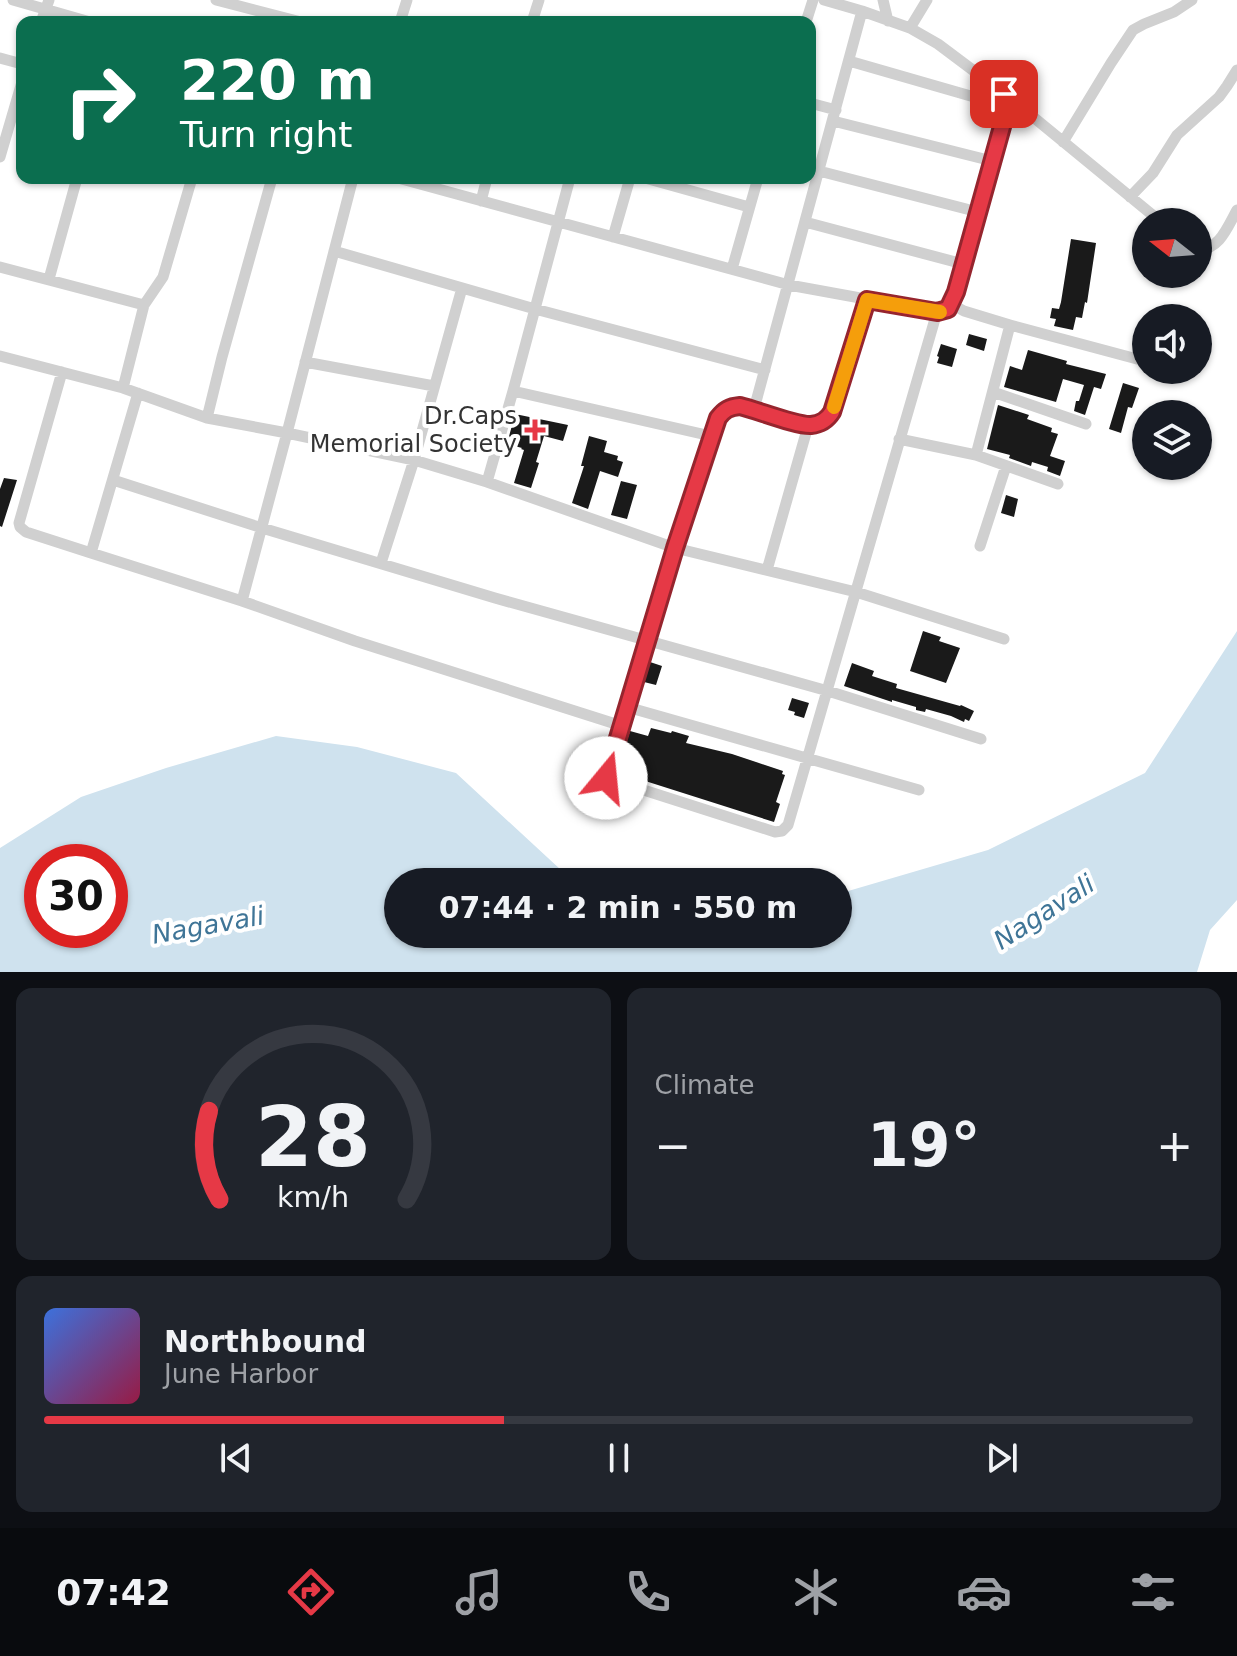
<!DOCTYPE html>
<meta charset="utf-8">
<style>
:root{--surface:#171b24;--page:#20242c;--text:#f1f3f6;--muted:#9ea1a6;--line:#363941;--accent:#e63946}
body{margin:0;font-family:"DejaVu Sans",sans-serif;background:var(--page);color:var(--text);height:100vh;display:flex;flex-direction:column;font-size:30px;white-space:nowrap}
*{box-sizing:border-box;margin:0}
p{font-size:26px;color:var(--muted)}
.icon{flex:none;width:44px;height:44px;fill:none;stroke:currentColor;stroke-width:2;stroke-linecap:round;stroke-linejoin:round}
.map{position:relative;height:972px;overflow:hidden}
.details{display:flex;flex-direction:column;gap:16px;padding:16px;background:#0d0f14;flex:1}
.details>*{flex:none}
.banner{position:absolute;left:16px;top:16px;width:800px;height:168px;border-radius:16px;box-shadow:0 2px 6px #0004;background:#0b6e4f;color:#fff;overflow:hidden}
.needle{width:52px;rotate:287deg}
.tools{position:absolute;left:1132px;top:208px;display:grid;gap:16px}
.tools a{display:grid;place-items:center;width:80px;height:80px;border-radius:50%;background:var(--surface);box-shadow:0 2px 6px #0004;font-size:40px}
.speed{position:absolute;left:24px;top:844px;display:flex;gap:16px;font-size:40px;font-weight:700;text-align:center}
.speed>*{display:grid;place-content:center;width:104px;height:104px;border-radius:50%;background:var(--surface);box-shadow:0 2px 6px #0004;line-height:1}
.speed .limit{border:12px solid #d22;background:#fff;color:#111}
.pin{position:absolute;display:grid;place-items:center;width:68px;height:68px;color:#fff;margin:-34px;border-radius:16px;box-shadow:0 4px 12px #0006}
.me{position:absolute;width:88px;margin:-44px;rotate:17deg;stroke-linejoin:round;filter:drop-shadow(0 0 6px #0008)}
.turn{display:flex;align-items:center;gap:28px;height:168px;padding:0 32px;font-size:36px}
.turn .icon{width:104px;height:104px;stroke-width:2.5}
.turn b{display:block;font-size:56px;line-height:68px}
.big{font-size:60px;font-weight:700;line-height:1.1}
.details .card{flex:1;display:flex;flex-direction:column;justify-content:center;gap:12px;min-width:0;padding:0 28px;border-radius:16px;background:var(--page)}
.details .dial{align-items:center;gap:0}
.dial svg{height:208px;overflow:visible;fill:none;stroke:var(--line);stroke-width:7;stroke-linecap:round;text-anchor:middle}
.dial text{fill:var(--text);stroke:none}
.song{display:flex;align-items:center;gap:24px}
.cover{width:96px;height:96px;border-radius:12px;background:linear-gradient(135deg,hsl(220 70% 55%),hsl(340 70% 35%))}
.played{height:8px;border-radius:4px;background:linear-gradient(90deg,var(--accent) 40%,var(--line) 40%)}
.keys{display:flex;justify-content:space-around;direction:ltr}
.heat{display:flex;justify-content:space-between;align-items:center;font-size:44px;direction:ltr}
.details .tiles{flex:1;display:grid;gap:16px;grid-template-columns:1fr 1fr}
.card:last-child{grid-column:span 2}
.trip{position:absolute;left:384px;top:868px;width:468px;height:80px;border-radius:40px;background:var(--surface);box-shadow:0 2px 6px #0004;font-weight:700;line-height:80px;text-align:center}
.tab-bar{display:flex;height:128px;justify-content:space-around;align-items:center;background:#090b0e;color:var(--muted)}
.tab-bar .icon{width:56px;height:56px}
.tab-bar .selected{color:var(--accent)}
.tab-bar b{font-size:36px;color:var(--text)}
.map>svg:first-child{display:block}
</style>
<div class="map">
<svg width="1237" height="972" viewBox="0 0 1237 972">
<rect width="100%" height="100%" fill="#fff"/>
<!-- water -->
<path fill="#cfe2ee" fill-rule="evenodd" d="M1237,631V900L1210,930L1197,972H0V848L81,797L166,768L276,736L357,747L456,773L574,882H398V934H838V894L988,850L1145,773ZM42,862H110V930H42Z"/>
<!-- building -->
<path fill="#1a1a1a" d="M1071,239L1096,243L1087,303L1085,302L1082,318L1076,317L1073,330L1054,326L1056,319L1050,318L1052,308L1059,309L1061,302Z
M969,334L987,339L984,351L966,345Z
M941,344L957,349L952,367L937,363L939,357L937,356Z
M1028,350L1067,361L1066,364L1106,374L1101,389L1094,387L1085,415L1074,411L1076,401H1079L1084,385L1063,379L1056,402L1004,387L1010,366L1022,370Z
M1123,383L1139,388L1132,408L1128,407L1121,433L1109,429Z
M998,405L1029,415L1027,419L1052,428L1051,432L1058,434L1050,456L1065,461L1060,476L1047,471L1048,467L1032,462L1031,466L1009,458L1010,455L987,449Z
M515,414L568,425L563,441L544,436L536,462L539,463L531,488L514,483L524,450L521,449L522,448L507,444Z
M589,436L607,441L604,452L618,456L617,460L623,462L618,477L600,471L588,509L572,503L584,466H581Z
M4,478L17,480L2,527L0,526V489Z
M621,481L637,485L627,519L611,515Z
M1006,495L1018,499L1014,517L1001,513Z
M923,631L941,637L939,641L960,648L946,683L910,671Z
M650,662L662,666L656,685L644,682Z
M852,663L874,671L872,676L897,684L896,688L960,706L961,705L974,711L969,721L965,719L964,722L951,716L926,709L925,712L916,710V707L892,700V702L844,686Z
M792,698L809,703L804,718L794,715L795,712L788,710Z
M651,728L671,733L672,731L689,736L686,743L732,754L783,771L782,774L785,775L776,802L780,804L774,822L617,772L630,731L648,736Z"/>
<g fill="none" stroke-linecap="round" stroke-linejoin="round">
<!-- minor -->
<path stroke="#d0d0d0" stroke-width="11" d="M13,0L90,22
M216,0L301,22
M824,0L862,11L910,28L938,44L1010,98L1161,222
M883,0L888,21
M41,22L49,0
M400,22L407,0
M532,22L539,0
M806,22L813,0
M910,28L927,0
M0,58L22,64
M849,61L988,101H995L1004,94
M810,103L836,110
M833,121L992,161
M1063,142L1111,63L1133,30L1144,24L1174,12L1192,0
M0,157L22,82
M819,171L978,212
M398,178L789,285L937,312C950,311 952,303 956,292L1010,98
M645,178L749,207
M1130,197L1153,173L1177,135L1219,97L1227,86L1237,70
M481,201L487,178
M805,222L963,264
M613,237L630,178
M1198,249C1219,251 1228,226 1237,210
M334,251L535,309L765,370
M0,267L144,305
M732,269L758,178
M49,279L77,178
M867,300L832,412C827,420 821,424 811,425C797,426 757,410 740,406C729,407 724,410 718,418L675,548L606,778L775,832L782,831L788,825L937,312
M951,304L964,311L1010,325L976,455L1058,484
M1010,325L1137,359
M0,356L123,388L207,418L287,433L353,178
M305,362L434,386
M62,372L19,523L20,527L26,532L91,553
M123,388L144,305L163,277L192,178
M513,391L711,436
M993,392L1086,424
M138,393L91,553L242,601L355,641L622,726
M754,409L862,11
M207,418L222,357L272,178
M899,439L976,455
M113,480L262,528L495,598L828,691L981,739
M487,482L513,391L570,178
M980,546L1006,466
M381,563L414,460L462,288
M767,570L808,426
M242,601L287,433L414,460L487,482L675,548L856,592L1004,639
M627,707L919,790"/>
</g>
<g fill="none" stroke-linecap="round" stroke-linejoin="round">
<defs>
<path id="route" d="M606,778L675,548L718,418C724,410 729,407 740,406C757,410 797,426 811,425C821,424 827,420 832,412L867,300L937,312L948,309L956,292L1010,98L1004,94"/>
</defs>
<!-- route casing -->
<use href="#route" stroke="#96252e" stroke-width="20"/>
<!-- route -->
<use href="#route" stroke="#e63946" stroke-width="14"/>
<!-- slow -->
<path stroke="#f59e0b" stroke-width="14" d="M834,407L867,300L940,312"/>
</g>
<!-- markers -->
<path fill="#e63946" stroke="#fff" stroke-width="3" d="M531 418h8v8h8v8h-8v8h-8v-8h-8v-8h8z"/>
<g text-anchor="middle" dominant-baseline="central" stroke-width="8" stroke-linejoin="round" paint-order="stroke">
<!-- poi labels -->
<g font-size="24" fill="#333" stroke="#fff" text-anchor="end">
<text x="517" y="416">Dr.Caps<tspan x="517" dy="28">Memorial Society</tspan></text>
</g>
<!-- water labels -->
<g font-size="26" font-style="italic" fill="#3f7597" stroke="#fff">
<text transform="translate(1044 912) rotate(-33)">Nagavali</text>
<text transform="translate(208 925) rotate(-10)">Nagavali</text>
</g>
</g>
</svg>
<div class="tools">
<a><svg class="needle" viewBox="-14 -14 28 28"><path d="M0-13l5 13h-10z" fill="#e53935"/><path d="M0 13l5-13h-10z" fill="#9ea1a6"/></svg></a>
<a><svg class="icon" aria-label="sound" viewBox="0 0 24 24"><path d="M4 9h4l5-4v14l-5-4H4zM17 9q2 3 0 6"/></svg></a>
<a><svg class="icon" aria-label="layers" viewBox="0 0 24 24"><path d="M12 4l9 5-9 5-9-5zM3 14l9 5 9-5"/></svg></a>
</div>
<div class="speed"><div class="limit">30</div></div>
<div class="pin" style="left:1004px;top:94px;background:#d93025"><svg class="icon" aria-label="arrive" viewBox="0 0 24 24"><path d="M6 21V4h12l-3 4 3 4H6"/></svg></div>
<svg class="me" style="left:606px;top:778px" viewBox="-20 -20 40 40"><circle r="19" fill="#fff"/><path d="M0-13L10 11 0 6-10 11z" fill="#e63946"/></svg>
<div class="trip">07:44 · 2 min · 550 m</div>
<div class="banner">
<div class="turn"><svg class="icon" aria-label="right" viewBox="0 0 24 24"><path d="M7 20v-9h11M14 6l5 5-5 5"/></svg><div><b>220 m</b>Turn right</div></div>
</div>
</div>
<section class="details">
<div class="tiles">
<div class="card dial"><svg viewBox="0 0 100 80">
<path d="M14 69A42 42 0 1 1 86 69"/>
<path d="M14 69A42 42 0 0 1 10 35" stroke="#e63946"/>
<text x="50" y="56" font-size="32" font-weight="700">28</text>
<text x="50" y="72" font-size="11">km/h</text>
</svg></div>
<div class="card"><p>Climate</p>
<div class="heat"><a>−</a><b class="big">19°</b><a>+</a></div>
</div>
<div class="card">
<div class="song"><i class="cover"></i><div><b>Northbound</b><p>June Harbor</p></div></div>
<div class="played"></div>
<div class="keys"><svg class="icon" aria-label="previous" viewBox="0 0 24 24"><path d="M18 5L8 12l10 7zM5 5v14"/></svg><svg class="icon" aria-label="pause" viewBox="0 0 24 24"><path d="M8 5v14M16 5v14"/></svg><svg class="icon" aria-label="next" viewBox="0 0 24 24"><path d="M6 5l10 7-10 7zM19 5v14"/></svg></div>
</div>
</div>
</section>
<nav class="tab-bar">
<b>07:42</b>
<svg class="icon selected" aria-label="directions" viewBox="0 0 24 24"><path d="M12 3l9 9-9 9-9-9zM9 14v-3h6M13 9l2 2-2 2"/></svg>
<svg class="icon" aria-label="music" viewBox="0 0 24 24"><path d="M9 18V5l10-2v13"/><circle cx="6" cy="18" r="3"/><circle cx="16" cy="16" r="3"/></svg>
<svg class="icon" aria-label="phone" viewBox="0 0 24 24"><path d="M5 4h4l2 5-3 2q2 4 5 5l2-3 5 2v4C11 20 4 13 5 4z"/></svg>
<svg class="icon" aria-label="climate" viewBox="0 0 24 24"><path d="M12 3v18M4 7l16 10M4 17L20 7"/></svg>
<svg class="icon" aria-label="car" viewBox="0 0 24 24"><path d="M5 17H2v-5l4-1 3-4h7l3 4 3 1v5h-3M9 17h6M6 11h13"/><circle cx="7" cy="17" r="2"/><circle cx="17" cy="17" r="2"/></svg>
<svg class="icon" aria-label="filters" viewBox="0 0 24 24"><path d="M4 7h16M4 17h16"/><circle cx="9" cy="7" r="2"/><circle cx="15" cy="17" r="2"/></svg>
</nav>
